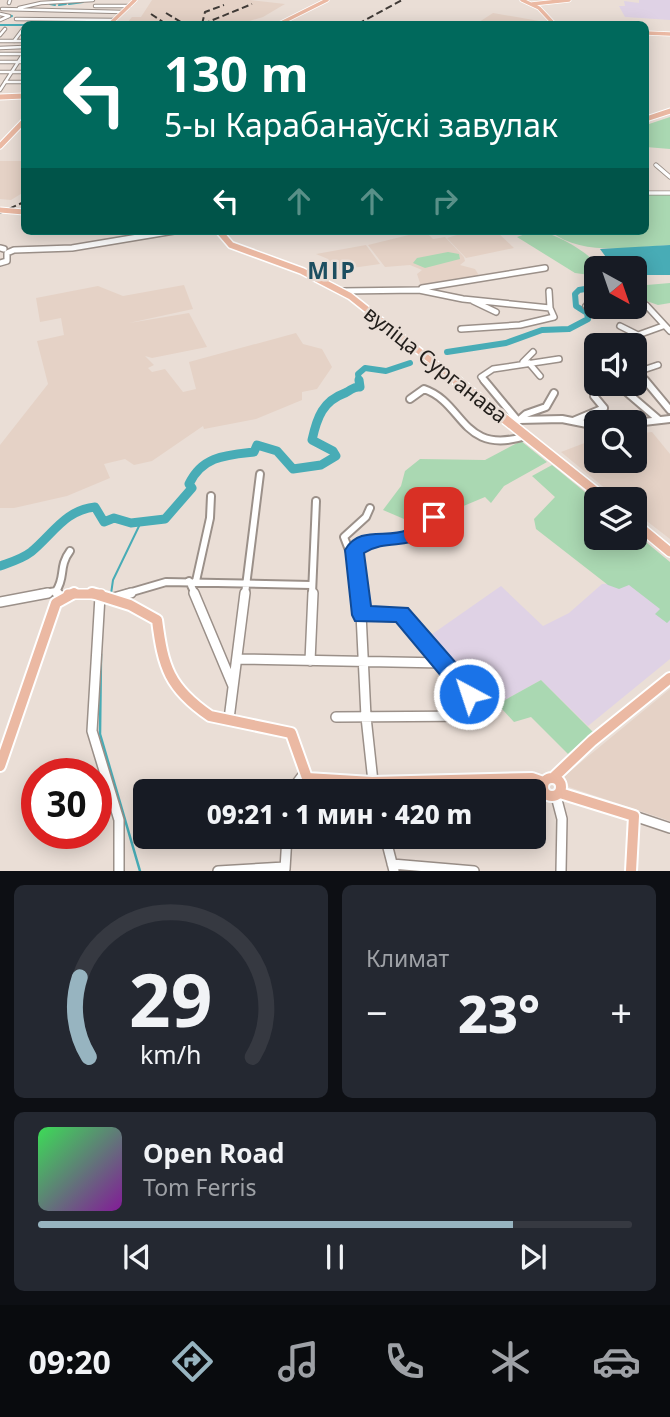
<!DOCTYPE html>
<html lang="ru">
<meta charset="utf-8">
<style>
:root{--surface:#171b24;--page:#242831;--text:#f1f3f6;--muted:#9ea1a6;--line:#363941;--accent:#97b4c0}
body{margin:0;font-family:"Noto Sans",sans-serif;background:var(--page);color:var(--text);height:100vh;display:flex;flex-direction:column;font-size:26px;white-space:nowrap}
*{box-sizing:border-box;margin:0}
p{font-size:23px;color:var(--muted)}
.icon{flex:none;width:38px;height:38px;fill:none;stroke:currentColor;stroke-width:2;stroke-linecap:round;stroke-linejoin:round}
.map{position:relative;height:871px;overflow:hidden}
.details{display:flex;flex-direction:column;gap:14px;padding:14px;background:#0d0f14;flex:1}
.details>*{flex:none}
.hud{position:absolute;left:21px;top:21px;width:628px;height:214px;border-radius:10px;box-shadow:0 4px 18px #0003;background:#00695c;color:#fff;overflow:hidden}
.needle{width:46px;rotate:140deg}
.buttons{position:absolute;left:584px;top:256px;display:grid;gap:14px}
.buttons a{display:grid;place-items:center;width:63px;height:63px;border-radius:10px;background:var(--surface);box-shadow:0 4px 18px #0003;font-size:35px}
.speed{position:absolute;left:21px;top:758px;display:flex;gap:14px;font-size:35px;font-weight:700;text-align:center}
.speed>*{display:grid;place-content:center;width:91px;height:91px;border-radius:50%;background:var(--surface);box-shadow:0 4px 18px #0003;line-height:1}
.speed .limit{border:10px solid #d22;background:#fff;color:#111}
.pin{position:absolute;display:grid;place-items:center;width:60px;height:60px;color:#fff;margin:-30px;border-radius:14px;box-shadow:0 4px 10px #0006}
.me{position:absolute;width:77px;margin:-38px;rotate:320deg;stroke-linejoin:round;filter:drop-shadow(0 0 5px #0008)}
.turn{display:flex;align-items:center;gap:24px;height:147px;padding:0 28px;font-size:32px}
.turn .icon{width:91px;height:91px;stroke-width:2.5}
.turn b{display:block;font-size:49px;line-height:60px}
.lanes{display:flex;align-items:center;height:66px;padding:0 28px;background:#0003;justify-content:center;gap:35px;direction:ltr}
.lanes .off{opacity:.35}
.big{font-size:52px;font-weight:800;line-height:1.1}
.details .tile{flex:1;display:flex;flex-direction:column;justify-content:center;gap:10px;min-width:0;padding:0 24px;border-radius:10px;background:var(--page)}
.details .dial{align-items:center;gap:0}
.dial svg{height:182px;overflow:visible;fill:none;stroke:var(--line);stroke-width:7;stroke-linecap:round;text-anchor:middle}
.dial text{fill:var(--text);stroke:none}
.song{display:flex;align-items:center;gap:21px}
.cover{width:84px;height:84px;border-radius:10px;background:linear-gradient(135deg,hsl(130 70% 55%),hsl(290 70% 35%))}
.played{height:7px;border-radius:4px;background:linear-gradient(90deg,var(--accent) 80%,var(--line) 80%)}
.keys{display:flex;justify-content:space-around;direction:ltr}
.heat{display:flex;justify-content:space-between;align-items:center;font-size:38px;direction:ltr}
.details .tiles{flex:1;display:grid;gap:14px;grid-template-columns:1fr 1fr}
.tile:last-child{grid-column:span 2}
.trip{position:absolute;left:133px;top:779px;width:413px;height:70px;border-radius:10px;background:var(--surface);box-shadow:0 4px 18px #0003;font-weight:800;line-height:70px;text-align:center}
.dock{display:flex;height:112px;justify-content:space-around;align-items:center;background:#090b0e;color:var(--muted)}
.dock .icon{width:49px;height:49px}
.dock .on{color:var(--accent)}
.dock b{font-size:32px;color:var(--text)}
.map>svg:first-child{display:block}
</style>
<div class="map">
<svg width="670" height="871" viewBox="0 0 670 871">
<rect width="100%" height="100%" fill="#eaded6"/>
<!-- built -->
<path fill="#e5d2c6" d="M152,0H250L285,4L263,17L239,24H126L132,17H141Z
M493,13L545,22L541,24H476Z
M0,161H24V192L11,200L0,199Z
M425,231L433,239L445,237L464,257L465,261L460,265L475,269L480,277L421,286L417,274L422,270L410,265L385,267L368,245Z
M470,231H496L514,248L466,258L447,238Z
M366,245L380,264L338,270L328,259L316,254Z
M184,285L193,309L129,323L189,313L207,347L152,358L145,356L154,365L148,368L152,372L165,369L183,392L196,389L189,362L296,333L303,344L322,349L332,367L317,389L302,392V400L256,419L204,429L203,426L152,461L134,465L125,459L104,464L110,478L67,496L14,508H0V445L48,384L37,341L64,335L61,318L40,322L36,298L98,286L123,296Z
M652,432L670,454V539L635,512V499H618L561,452L595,439L597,460H635V434Z
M670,689V821L569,787L563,777Z"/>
<!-- medical -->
<path fill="#dfd2e5" d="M639,0H670V20L625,17L619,6H625L624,1L639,3Z
M625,577L670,615V659L588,726L541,680L485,711L428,637L501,586L543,626L569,613L602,584H614Z"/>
<!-- green -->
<path fill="#aad8b2" d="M670,117V149L646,147V125Z
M646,194H670V245C631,247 583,257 550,231H646Z
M534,231C553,231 589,252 600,268H597V276L575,273L517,237Z
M448,252L459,254L460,259L425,268L413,263L417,258Z
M670,283V303L658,305L635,297V286Z
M521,441L547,462L504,486L491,503L485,497L418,525L383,510L401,486L405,471L420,459L485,460Z
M552,465L597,502V537H635V533L670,562V620L667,623L655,614L660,609L629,585L619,589L608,585L536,529L534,519L555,497L532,476Z
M541,680L593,732L568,754L531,717L514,722L502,709L489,718L485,711Z"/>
<!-- water -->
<path fill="#48acb6" d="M670,245V275H635V268H614L600,249Z"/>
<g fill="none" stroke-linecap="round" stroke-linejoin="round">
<!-- stream-far1 -->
<path stroke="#48acb6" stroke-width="2" d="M50,4L55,5
M69,4L83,2
M59,5L66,4
M1,20L12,16L8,15
M0,25H24
M111,594L113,580L141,522"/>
<!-- stream -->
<path stroke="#48acb6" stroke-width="2.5" d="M101,654L100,734L140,871"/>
<!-- river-far1 -->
<path stroke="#48acb6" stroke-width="6" d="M447,352L506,343L542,330L569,329L588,319L587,313L576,306L575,294L579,290L597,287
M359,382L358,374L365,368L386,371L410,363"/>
<!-- river -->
<path stroke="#48acb6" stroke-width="9" d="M0,566C11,562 22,559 31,552C53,534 65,510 95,507L104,522L114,518L131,523L165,519L192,488L189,484C202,456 226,455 254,452L257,445L277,451L293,469L321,465L336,456L333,451L312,440C317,417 323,401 345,393C352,390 353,386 360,387L359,380"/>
<defs>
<path id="minor-far4" d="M9,3L10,0
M95,6H129
M19,8L41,3L93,0
M2,9L122,12
M0,14L9,16L0,20
M16,19L114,20
M0,35L5,29
M0,41H24
M14,41L23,29
M0,48L24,47
M0,54H24
M0,62H24
M0,72H24
M5,82H24
M0,90L24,53"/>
<path id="minor-far3" d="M656,165L670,177
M646,193H670"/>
<path id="minor-far2" d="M0,248L4,249
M0,263L7,261V253L14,250L72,248L174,231
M422,288L545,268
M343,291L419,290L463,299L550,308L554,317L520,325L461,329
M549,291L550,308
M473,301L496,312
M635,301L646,305L670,331
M586,306L597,296
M616,306L619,307
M620,326L638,335L663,326
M523,362L533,352
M529,363L540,376
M485,382L481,377L493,369L559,359
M646,382L640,371L658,365"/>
<path id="minor-far1" d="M484,380L518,421L526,414L546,407L554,393
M645,380L670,410
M616,383L658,419
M410,399L424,389C465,403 461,456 526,436
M519,420L562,419L597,426
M573,421L604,408L594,396
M635,423L670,419
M356,562L354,550L370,540L411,537L434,517
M189,581L195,594
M196,581L210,518L211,496
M56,591C66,577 58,567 70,551
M39,594L56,591L59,594
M125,594L166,582L311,585
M245,594L260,474
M312,594L316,501
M360,594L359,576L344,537L366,517L370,508"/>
<path id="minor" d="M57,593L61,597
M194,593L233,686
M360,593L366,717L374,791
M100,596L92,731L119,820V871
M110,599L131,593
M0,602L48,593
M239,659L443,663
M310,661L313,593
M336,717L483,716L482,710L405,617L362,615
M229,719L245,593
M291,791L303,775
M531,791L542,787
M556,796L562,819L561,871
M634,816L670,828
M385,836L394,871
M386,841L398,836
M392,864L474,871
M285,869L287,836
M218,871L285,867"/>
<path id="major-far4" d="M522,0L539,8L554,24
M532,4L569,0
M110,24L135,0
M279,24L327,0
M646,33L670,34"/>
<path id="major-far3" d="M0,97L24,96
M646,119L670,111
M0,146L24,121"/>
<path id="major-far2" d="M219,231L231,245L302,271L350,296L458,382"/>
<path id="major-far1" d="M456,380L605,499
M635,523L670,552
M68,594H101"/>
<path id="major" d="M92,593L130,605L157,620C163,667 169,688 210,716L291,733L307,778L372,782L532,778L543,782
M0,766L56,603L74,593
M543 787a9 9 0 1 1 18 0a9 9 0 1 1-18 0Z
M553,778L592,741L670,678
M560,793L634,816L631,871"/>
</defs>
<!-- minor-far4 casing -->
<use href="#minor-far4" stroke="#9b9089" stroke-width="4.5"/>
<!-- minor-far3 casing -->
<use href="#minor-far3" stroke="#9b9089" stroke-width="5"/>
<!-- minor-far2 casing -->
<use href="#minor-far2" stroke="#9b9089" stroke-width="8"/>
<!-- minor-far1 casing -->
<use href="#minor-far1" stroke="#9b9089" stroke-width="10"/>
<!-- minor casing -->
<use href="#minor" stroke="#9b9089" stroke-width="12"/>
<!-- major-far4 casing -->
<use href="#major-far4" stroke="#fff" stroke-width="5"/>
<!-- major-far3 casing -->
<use href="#major-far3" stroke="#fff" stroke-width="7"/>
<!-- major-far2 casing -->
<use href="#major-far2" stroke="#fff" stroke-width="9"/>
<!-- major-far1 casing -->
<use href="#major-far1" stroke="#fff" stroke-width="12"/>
<!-- major casing -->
<use href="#major" stroke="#fff" stroke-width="14"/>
<!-- minor-far4 -->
<use href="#minor-far4" stroke="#fff" stroke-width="2.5"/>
<!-- minor-far3 -->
<use href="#minor-far3" stroke="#fff" stroke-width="3.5"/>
<!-- minor-far2 -->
<use href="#minor-far2" stroke="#fff" stroke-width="5"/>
<!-- minor-far1 -->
<use href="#minor-far1" stroke="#fff" stroke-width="6"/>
<!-- minor -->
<use href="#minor" stroke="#fff" stroke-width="9"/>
<!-- major-far4 -->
<use href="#major-far4" stroke="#ebb9a3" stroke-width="3.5"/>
<!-- major-far3 -->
<use href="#major-far3" stroke="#ebb9a3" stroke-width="5"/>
<!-- major-far2 -->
<use href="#major-far2" stroke="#ebb9a3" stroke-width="6"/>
<!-- major-far1 -->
<use href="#major-far1" stroke="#ebb9a3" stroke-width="9"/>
<!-- major -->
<use href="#major" stroke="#ebb9a3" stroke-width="10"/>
<!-- rail -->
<path stroke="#403b37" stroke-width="2" stroke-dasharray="7 3.5" stroke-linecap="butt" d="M166,13L184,24
M151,14L166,24
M202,24L205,12L224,5
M203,24L252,4
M358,24L402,0
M0,213L24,202"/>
<defs>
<path id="major-bridge" d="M0,210L24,212"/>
</defs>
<!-- major-bridge casing -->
<use href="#major-bridge" stroke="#fff" stroke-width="7" stroke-linecap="butt"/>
<!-- major-bridge -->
<use href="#major-bridge" stroke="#ebb9a3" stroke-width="5"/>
</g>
<!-- route -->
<path fill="#1a73e8" stroke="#114b97" stroke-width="2" d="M434,510L443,517C420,557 392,535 364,553L371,606L408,608L477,687L480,694L477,701L469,704L462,701L396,622L355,621L352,615L345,550C359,525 387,539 407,530C418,526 423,514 434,510Z"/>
<g text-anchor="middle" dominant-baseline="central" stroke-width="5" stroke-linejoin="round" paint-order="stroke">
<!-- street labels -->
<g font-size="21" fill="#221e1b" stroke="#eaded6">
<text transform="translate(436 364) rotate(38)">вуліца Сурганава</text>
</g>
<!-- far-district labels -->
<g font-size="23" font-weight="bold" letter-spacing="2" fill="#1c4e60" stroke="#eaded6">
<text x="332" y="270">МІР</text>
</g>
</g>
</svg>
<div class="buttons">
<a><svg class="needle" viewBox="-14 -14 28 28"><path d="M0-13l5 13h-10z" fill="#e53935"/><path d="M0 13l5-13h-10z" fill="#9ea1a6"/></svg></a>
<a><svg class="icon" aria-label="sound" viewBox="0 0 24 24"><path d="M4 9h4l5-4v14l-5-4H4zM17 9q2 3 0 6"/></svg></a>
<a><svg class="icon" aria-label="search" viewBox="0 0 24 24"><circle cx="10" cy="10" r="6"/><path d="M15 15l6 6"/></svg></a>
<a><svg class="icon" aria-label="layers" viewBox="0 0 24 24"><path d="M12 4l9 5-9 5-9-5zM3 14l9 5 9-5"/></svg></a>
</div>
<div class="speed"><div class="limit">30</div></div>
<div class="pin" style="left:434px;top:517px;background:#d93025"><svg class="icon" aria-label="arrive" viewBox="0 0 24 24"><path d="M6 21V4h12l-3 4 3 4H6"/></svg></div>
<svg class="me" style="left:469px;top:694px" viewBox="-20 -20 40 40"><circle r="17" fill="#1a73e8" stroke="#fff" stroke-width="3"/><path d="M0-11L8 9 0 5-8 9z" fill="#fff"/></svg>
<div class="trip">09:21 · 1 мин · 420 m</div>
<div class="hud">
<div class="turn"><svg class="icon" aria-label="left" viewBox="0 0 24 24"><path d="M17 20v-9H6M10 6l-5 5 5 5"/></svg><div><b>130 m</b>5-ы Карабанаўскі завулак</div></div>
<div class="lanes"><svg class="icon" aria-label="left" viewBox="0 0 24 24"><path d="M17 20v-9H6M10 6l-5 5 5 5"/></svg><svg class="icon off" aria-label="ahead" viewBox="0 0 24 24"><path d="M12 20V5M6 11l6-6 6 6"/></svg><svg class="icon off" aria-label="ahead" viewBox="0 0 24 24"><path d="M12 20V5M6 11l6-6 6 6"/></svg><svg class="icon off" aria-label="right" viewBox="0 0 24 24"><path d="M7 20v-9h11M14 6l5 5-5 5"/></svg></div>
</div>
</div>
<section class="details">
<div class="tiles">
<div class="tile dial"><svg viewBox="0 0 100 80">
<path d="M14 69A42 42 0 1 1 86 69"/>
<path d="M14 69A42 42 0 0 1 10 34" stroke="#97b4c0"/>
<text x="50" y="56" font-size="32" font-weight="700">29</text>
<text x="50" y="72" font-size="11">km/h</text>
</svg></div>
<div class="tile"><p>Климат</p>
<div class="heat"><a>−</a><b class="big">23°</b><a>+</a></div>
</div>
<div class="tile">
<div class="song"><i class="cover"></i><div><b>Open Road</b><p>Tom Ferris</p></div></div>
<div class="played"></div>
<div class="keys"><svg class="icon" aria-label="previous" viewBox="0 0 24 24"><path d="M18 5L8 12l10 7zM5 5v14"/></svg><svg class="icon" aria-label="pause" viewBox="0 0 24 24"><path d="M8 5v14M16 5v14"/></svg><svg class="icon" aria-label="next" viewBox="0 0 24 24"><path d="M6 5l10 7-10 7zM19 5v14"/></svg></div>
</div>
</div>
</section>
<nav class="dock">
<b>09:20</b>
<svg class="icon on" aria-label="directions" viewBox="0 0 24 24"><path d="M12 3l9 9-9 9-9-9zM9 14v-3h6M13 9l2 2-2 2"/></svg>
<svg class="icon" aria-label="music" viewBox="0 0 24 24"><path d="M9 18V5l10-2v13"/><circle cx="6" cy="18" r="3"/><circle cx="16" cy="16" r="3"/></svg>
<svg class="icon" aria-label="phone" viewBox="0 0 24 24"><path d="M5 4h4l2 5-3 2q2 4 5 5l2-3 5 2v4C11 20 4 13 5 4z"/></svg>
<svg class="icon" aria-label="climate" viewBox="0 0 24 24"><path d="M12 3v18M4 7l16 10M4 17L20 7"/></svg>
<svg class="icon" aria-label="car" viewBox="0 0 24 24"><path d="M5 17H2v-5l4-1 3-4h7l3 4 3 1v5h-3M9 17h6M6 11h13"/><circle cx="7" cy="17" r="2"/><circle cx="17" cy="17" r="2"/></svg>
</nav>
